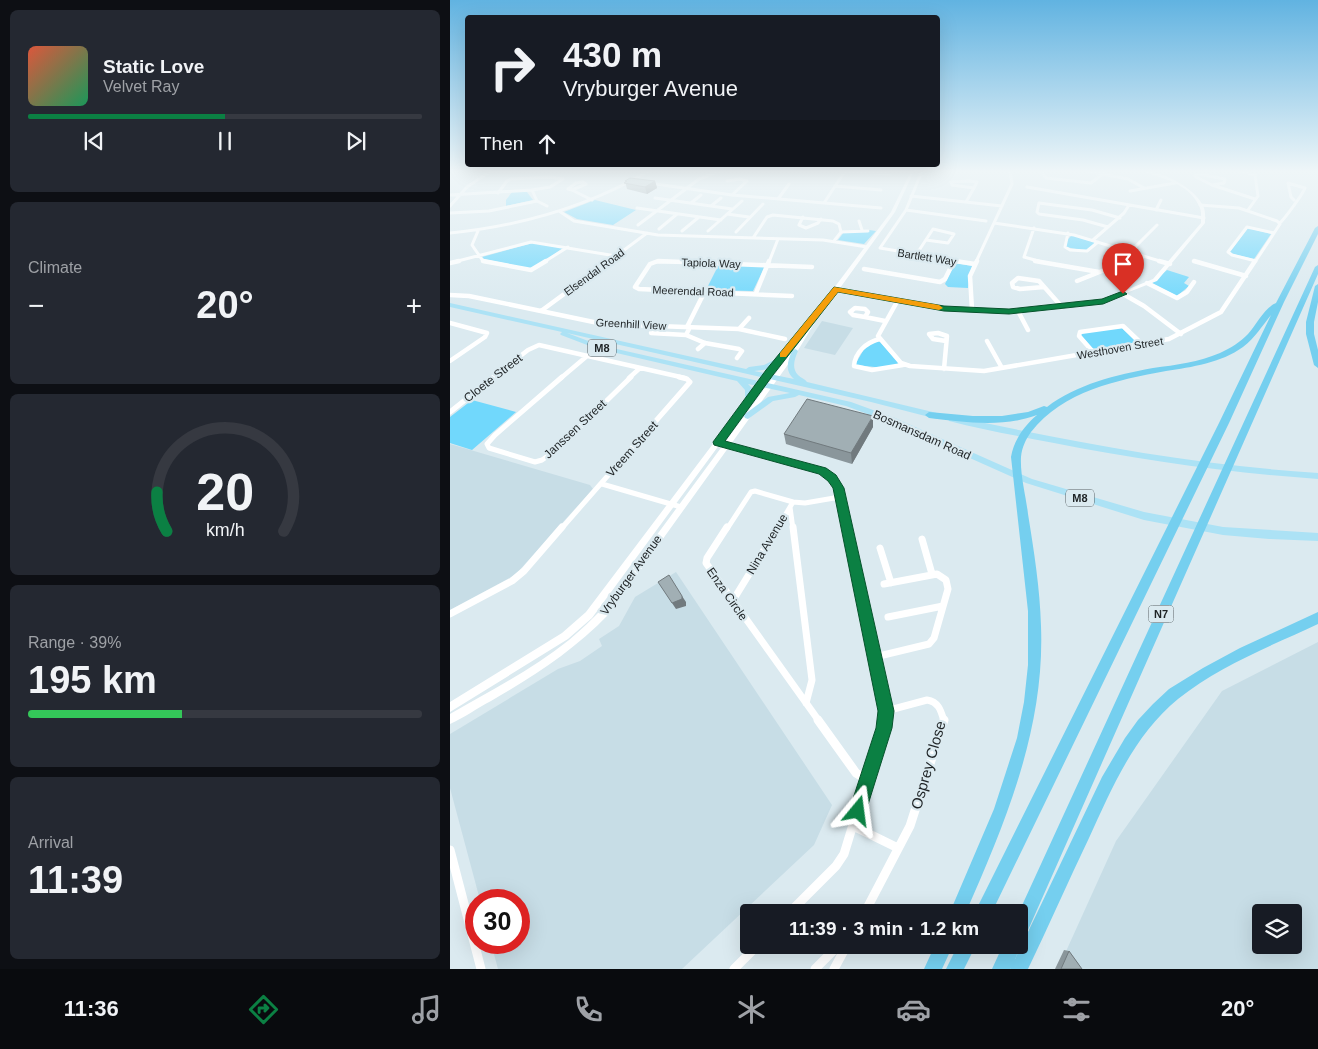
<!DOCTYPE html>
<meta charset="utf-8">
<style>
:root{--surface:#171b24;--page:#242831;--text:#f1f3f6;--muted:#9ea1a6;--line:#363941;--accent:#0b8043}
body{margin:0;font-family:Arial,sans-serif;background:var(--page);color:var(--text);height:100vh;display:flex;flex-direction:column;font-size:19px;white-space:nowrap}
*{box-sizing:border-box;margin:0}
p{font-size:16px;color:var(--muted)}
.icon{flex:none;width:28px;height:28px;fill:none;stroke:currentColor;stroke-width:2;stroke-linecap:round;stroke-linejoin:round}
.map{position:relative;flex:1;overflow:hidden}
.side{display:flex;flex-direction:column;gap:10px;padding:10px;background:#0d0f14;width:450px}
.side>*{flex:none}
.hud{position:absolute;left:15px;top:15px;width:475px;height:152px;border-radius:5px;box-shadow:0 5px 20px #0002;background:#171b24;color:var(--text);overflow:hidden}
.tools{position:absolute;left:802px;top:904px;display:grid;gap:10px}
.tools a{display:grid;place-items:center;width:50px;height:50px;border-radius:5px;background:var(--surface);box-shadow:0 5px 20px #0002;font-size:25px}
.speed{position:absolute;left:15px;top:889px;display:flex;gap:10px;font-size:25px;font-weight:700;text-align:center}
.speed>*{display:grid;place-content:center;width:65px;height:65px;border-radius:50%;background:var(--surface);box-shadow:0 5px 20px #0002;line-height:1}
.speed .limit{border:8px solid #d22;background:#fff;color:#111}
.pin{position:absolute;display:grid;place-items:center;width:42px;height:42px;color:#fff;margin:-51px -21px;border-radius:50% 50% 50% 0;rotate:-45deg;box-shadow:0 0 5px #0007}
.pin .icon{rotate:45deg}
.me{position:absolute;width:55px;margin:-28px;rotate:16deg;stroke-linejoin:round;filter:drop-shadow(0 0 4px #0008)}
.turn{display:flex;align-items:center;gap:18px;height:105px;padding:0 15px;font-size:22px}
.turn .icon{width:65px;height:65px;stroke-width:2.5}
.turn b{display:block;font-size:35px;line-height:42px}
.then{display:flex;align-items:center;height:48px;padding:0 15px;background:#0003;gap:10px;font-size:19px}
.big{font-size:38px;font-weight:800;line-height:1.1}
.side .widget{flex:1;display:flex;flex-direction:column;justify-content:center;gap:8px;min-width:0;padding:0 18px;border-radius:8px;background:var(--page)}
.side .dial{align-items:center;gap:0}
.dial svg{height:130px;overflow:visible;fill:none;stroke:var(--line);stroke-width:7;stroke-linecap:round;text-anchor:middle}
.dial text{fill:var(--text);stroke:none}
.song{display:flex;align-items:center;gap:15px}
.cover{width:60px;height:60px;border-radius:8px;background:linear-gradient(135deg,hsl(10 70% 55%),hsl(150 70% 35%))}
.played{height:5px;border-radius:2px;background:linear-gradient(90deg,var(--accent) 50%,var(--line) 50%)}
.keys{display:flex;justify-content:space-around;direction:ltr}
.heat{display:flex;justify-content:space-between;align-items:center;font-size:28px;direction:ltr}
.charge{height:8px;border-radius:4px;background:linear-gradient(90deg,#34c759 39%,var(--line) 0)}
.trip{position:absolute;left:290px;top:904px;width:288px;height:50px;border-radius:5px;background:var(--surface);box-shadow:0 5px 20px #0002;font-weight:800;line-height:50px;text-align:center}
.menu{display:flex;height:80px;justify-content:space-around;align-items:center;background:#090b0e;color:var(--muted)}
.menu .icon{width:35px;height:35px}
.menu .selected{color:var(--accent)}
.menu b{font-size:22px;color:var(--text)}
main{display:flex;flex:1;min-height:0}
.map>svg:first-child{display:block}
</style>
<main>
<section class="side">
<div class="widget">
<div class="song"><i class="cover"></i><div><b>Static Love</b><p>Velvet Ray</p></div></div>
<div class="played"></div>
<div class="keys"><svg class="icon" aria-label="previous" viewBox="0 0 24 24"><path d="M18 5L8 12l10 7zM5 5v14"/></svg><svg class="icon" aria-label="pause" viewBox="0 0 24 24"><path d="M8 5v14M16 5v14"/></svg><svg class="icon" aria-label="next" viewBox="0 0 24 24"><path d="M6 5l10 7-10 7zM19 5v14"/></svg></div>
</div>
<div class="widget"><p>Climate</p>
<div class="heat"><a>−</a><b class="big">20°</b><a>+</a></div>
</div>
<div class="widget dial"><svg viewBox="0 0 100 80">
<path d="M14 69A42 42 0 1 1 86 69"/>
<path d="M14 69A42 42 0 0 1 8 45" stroke="#0b8043"/>
<text x="50" y="56" font-size="32" font-weight="700">20</text>
<text x="50" y="72" font-size="11">km/h</text>
</svg></div>
<div class="widget"><p>Range · 39%</p><b class="big">195 km</b><div class="charge"></div></div>
<div class="widget"><p>Arrival</p><b class="big">11:39</b></div>
</section>
<div class="map">
<svg width="868" height="969" viewBox="0 0 868 969">
<rect width="100%" height="100%" fill="#dbeaf0"/>
<!-- built -->
<path fill="#c7dde6" fill-rule="evenodd" d="M372,321L403,328L385,355L354,348Z
M0,444L140,485L143,489L65,575L0,610Z
M226,572L382,805L364,845L232,969H48L41,943L69,942V900H30L0,788V734L108,669L130,661L152,646L149,639L169,626L185,597Z
M868,642V969H608L666,841L772,691ZM811,912H844V945H811Z"/>
<!-- green -->
<path fill="#71d8fc" d="M62,192H77L83,200L56,206V200Z
M145,200L186,210L163,225L127,219L114,212Z
M798,228L821,234L804,259L783,254L780,252Z
M419,230L426,231L414,244L388,240L394,232Z
M622,235L644,242V244L636,251L616,247L617,240Z
M83,243L113,248L83,269L34,259L32,257Z
M505,263L522,266L518,288L498,287L495,284Z
M269,264L313,267L314,268L303,291L256,290Z
M717,270L739,277L734,283L739,286L727,296L702,283Z
M671,327L687,343L648,350L642,348L631,335L632,333Z
M427,341L430,342L448,362L447,365L434,368L406,365V363L417,344Z
M22,400L66,412L22,450L0,443V417Z"/>
<g fill="none" stroke-linecap="round" stroke-linejoin="round">
<!-- minor-far4 -->
<path stroke="#fff" stroke-width="3" d="M152,171H160
M393,171L439,174
M472,171L456,210L430,248L512,262
M591,171L596,178L641,183L654,173
M637,171L678,179L694,188
M791,171L805,175L808,196L798,210
M749,174L775,179L774,183L762,185L746,177L745,175Z
M277,181L290,179L297,181L282,195
M519,181L527,182L524,188L502,185L501,182Z
M133,182L136,184L122,190L118,189L126,183Z
M199,183L282,195L431,208
M762,185L805,199
M385,186L431,190
M577,187L754,218
M122,190L142,200
M680,191L725,183
M48,193L57,181L61,179L100,177L113,179L100,187L82,190
M0,195L82,190L87,201L97,206
M461,196L552,206
M205,198L282,209
M328,199L339,184
M516,202L524,188
M241,203L251,195
M374,203L395,171
M750,205L789,208L827,221L830,224L805,262
M0,206L17,187L41,171
M261,206L271,198
M187,208L271,220
M456,210L536,221
M706,210L711,200
M109,211L124,221L208,235L373,240L417,247
M0,213L39,211L87,201
M277,214L299,217
M353,217L349,225L356,228L368,223L371,219
M409,221L412,230
M544,223L624,235L713,262
M830,223C835,218 853,194 855,188L838,183L841,197L844,200
M188,225L249,179L270,171
M658,227L633,220L589,214L587,212L589,203L642,210L670,218
M584,228L574,257L592,262
M209,229L227,214
M28,231L22,245L33,261L38,262
M232,231L249,217
M258,231L292,201
M286,232L313,204
M391,232L418,231
M0,233C71,226 137,207 199,171
M618,233L615,247L620,250L637,251L648,242
M303,238L317,217L323,215L383,221L389,224L391,232L384,241
M643,240L674,213L679,205
M466,255L483,229L504,234L498,243L476,240
M744,261L747,262
M806,261L782,255L778,252L797,227L824,233
M4,262L81,242L166,256
M94,262L118,247
M158,262L197,233
M206,262H230
M319,262L328,239
M526,262L562,184L560,171
M670,262L707,225"/>
<!-- minor-far3 -->
<path stroke="#fff" stroke-width="4.5" d="M33,261L81,270L96,261
M505,261L525,264
M585,261L649,272
M709,261L720,264
M744,261L796,276
M0,263L9,261
M414,269L490,282L495,279L504,261
M627,281L667,265L671,261
M697,283L727,298L737,292L744,282
M594,287L570,289L563,287L562,283L568,278L589,281L612,307
M306,293L319,261
M673,294L694,306L731,334
M0,295L19,296L153,324L289,329L335,339
M342,296L189,289L185,287L200,264L208,261L362,267
M448,300L428,336L451,363L460,366L534,371L719,339L771,312L805,261
M405,308L415,309L418,312L415,317L403,315L400,312Z
M522,310L520,276L527,261
M91,311L159,261
M568,311L578,330
M415,317L435,321
M0,323L37,333L35,337L0,361
M289,329L299,318
M201,333L236,335L255,343L289,349L292,351L287,358
M236,335L239,329L237,327L255,291
M429,339C416,343 405,352 404,366L422,370L453,365
M537,341L552,368
M248,349L255,343
M644,353L629,336L630,332L673,326L692,344
M494,369L497,336L488,333L479,334L483,339L496,341
M42,378L78,350L89,345L235,378
M111,378L137,356
M179,378L190,368"/>
<!-- minor-far2 -->
<path stroke="#fff" stroke-width="5" d="M112,377L45,435L37,444L39,448L85,462L92,460L105,451L181,377
M0,412L44,377
M268,443L372,471C393,485 392,505 397,529
M152,484L231,507
M340,507L343,529
M111,529L240,382L237,379L229,377
M277,529L301,492L305,491L343,502
M327,529L343,502L355,503L390,497"/>
<!-- minor-far1 -->
<path stroke="#fff" stroke-width="7" d="M277,527L257,558L256,563L369,721
M343,527L362,680L356,703
M396,527L436,711L435,721
M472,539L482,574
M430,548L441,583
M282,602L328,527
M0,614L62,581L74,571L112,527
M438,617L493,606
M425,657L479,644L484,638L498,589L496,580L487,574L434,584
M436,711L477,700C489,702 491,711 494,721"/>
<!-- minor -->
<path stroke="#fff" stroke-width="9" d="M368,720L406,773L417,780
M403,826L448,848
M0,850L31,969
M340,912L386,866L394,854L435,720
M415,912L460,826L494,720
M284,969L308,945
M365,969L389,945
M384,969L397,945"/>
<!-- tertiary -->
<path fill="#fff" fill-rule="evenodd" d="M461,171H464L445,212L390,288L502,308L568,310L652,300L703,279L751,223C751,216 752,210 748,204C739,185 713,178 695,172V171C712,171 744,188 752,204C756,210 755,216 755,223L707,281L653,302L568,312L502,310L388,291L368,317L347,352L159,614C123,651 86,675 41,701C27,708 14,718 0,724V714C40,691 83,669 119,640C131,630 142,619 153,608L343,350L353,334L322,373L142,618L118,639L0,712V702L112,633L136,612L318,371L353,327H357L384,288L441,212Z"/>
<!-- primary -->
<path fill="#ace2f5" fill-rule="evenodd" d="M0,303L296,369L299,367L314,365L330,357L334,359L332,361L319,369L304,371L344,379C335,371 337,362 342,351L345,349L347,350L348,351C345,358 341,368 348,375C351,378 355,379 357,382L487,413L491,416L487,419L421,402L117,333L149,345L401,402L445,418L582,479L694,512L773,527L868,533V541L819,539L773,535L694,520L576,483L439,422L396,406L349,395L345,397L323,401L298,419L295,418L294,416L295,414L318,397L340,393L298,384L303,389V400L299,403L295,400V390L287,381L145,348L111,335L110,334L112,332L0,307Z
M502,416C623,442 744,465 868,473V479C779,473 691,460 604,443C569,436 533,430 499,421L498,419Z"/>
<!-- motorway -->
<path fill="#75cfef" fill-rule="evenodd" d="M868,226V234L834,302L779,423L542,912H525L769,423L821,315C812,326 805,338 793,347C771,363 742,367 716,371C667,380 613,391 581,432C576,439 572,447 571,457C570,475 576,496 578,514C584,551 590,589 591,626C595,728 556,821 516,912H500L544,809L567,738L574,702L578,665V611L561,457C564,440 574,426 587,415C552,428 514,422 479,418L475,415L479,412L523,416H552L578,412L594,406L597,407C627,384 666,375 703,368C726,365 749,362 770,353C781,348 790,342 798,334C807,324 814,308 826,303L865,228Z
M868,265V274L575,937L569,939V912L865,267Z
M868,284V302L864,322V334L868,350V368L864,365L856,334V322L865,286Z
M868,612V624C821,646 769,666 728,699C684,735 662,788 639,838C618,882 599,925 578,969H560L561,966L560,969H542L553,945H569V940L571,945L565,959L652,777L675,738L688,720L703,704L719,689L753,668L790,648Z
M485,945H503L492,969H474Z
M508,945H526L514,969H496Z"/>
</g>
<!-- wall -->
<path fill="#8a969b" d="M175,181H205L207,188L197,194L177,189Z
M423,427L402,464L336,444L334,434Z
M614,950L619,951L632,969H605Z"/>
<!-- shaded-wall -->
<path fill="#717a7e" d="M205,181L207,188L197,194L195,187Z
M423,416V427L402,464L401,453Z
M232,596L236,602V606L226,609L222,603Z"/>
<!-- building -->
<path fill="#a1afb4" stroke="#717a7e" d="M180,178L205,181L195,187L174,183L177,181H175Z
M357,399L423,416L401,453L334,434Z
M219,575L232,596V599L222,603L208,582Z
M619,951L632,969H611Z"/>
<!-- sky -->
<linearGradient id="sky" x2="0" y2="1"><stop stop-color="#61b3e1"/><stop offset="0.56" stop-color="#eff6f8"/><stop offset="1" stop-color="#eff6f8" stop-opacity="0"/></linearGradient>
<rect width="868" height="306" fill="url(#sky)"/>
<!-- route -->
<path fill="#0b8043" stroke="#07532c" d="M384,287L494,306L559,309L652,299L673,291L677,294L653,304L559,314L494,311L388,292L323,375L275,441L376,468L386,475L394,488L444,711L442,728L416,811L414,817L408,820L402,817L399,811L426,728L428,711L383,488L378,481L369,474L264,445L263,442L316,370Z"/>
<!-- slow -->
<path fill="#f59e0b" d="M384,287L489,305L493,308L489,310L388,292L336,357H330V353Z"/>
<g text-anchor="middle" dominant-baseline="central" stroke-width="4.5" stroke-linejoin="round" paint-order="stroke">
<!-- far-street labels -->
<g font-size="11" fill="#1e2325" stroke="#dbeaf0">
<text transform="translate(477 257) rotate(9)">Bartlett Way</text>
<text transform="translate(261 263) rotate(2)">Tapiola Way</text>
<text transform="translate(144 272) rotate(-36)">Elsendal Road</text>
<text transform="translate(243 291) rotate(2)">Meerendal Road</text>
<text transform="translate(181 324) rotate(3)">Greenhill View</text>
<text transform="translate(670 348) rotate(-10)">Westhoven Street</text>
</g>
<!-- shield labels -->
<g fill="#dbeaf0" stroke="#575f62" stroke-width="1">
<rect x="138" y="339.5" width="28" height="17" rx="4"/>
<rect x="616" y="489.5" width="28" height="17" rx="4"/>
<rect x="698.5" y="605.5" width="25" height="17" rx="4"/>
</g>
<g font-size="11" font-weight="bold" fill="#1e2325">
<text x="152" y="348">M8</text>
<text x="630" y="498">M8</text>
<text x="711" y="614">N7</text>
</g>
<!-- street labels -->
<g font-size="12" fill="#1e2325" stroke="#dbeaf0">
<text transform="translate(43 378) rotate(-38)">Cloete Street</text>
<text transform="translate(125 429) rotate(-43)">Janssen Street</text>
<text transform="translate(472 435) rotate(24)">Bosmansdam Road</text>
<text transform="translate(182 449) rotate(-48)">Vreem Street</text>
<text transform="translate(317 544) rotate(-59)">Nina Avenue</text>
<text transform="translate(181 575) rotate(-54)">Vryburger Avenue</text>
<text transform="translate(277 594) rotate(55)">Enza Circle</text>
</g>
<!-- near-street labels -->
<g font-size="15" fill="#1e2325" stroke="#dbeaf0">
<text transform="translate(478 765) rotate(-74)">Osprey Close</text>
</g>
</g>
</svg>
<div class="tools">
<a><svg class="icon" aria-label="layers" viewBox="0 0 24 24"><path d="M12 4l9 5-9 5-9-5zM3 14l9 5 9-5"/></svg></a>
</div>
<div class="speed"><div class="limit">30</div></div>
<div class="pin" style="left:673px;top:294px;background:#d93025"><svg class="icon" aria-label="arrive" viewBox="0 0 24 24"><path d="M6 21V4h12l-3 4 3 4H6"/></svg></div>
<svg class="me" style="left:408px;top:811px" viewBox="-20 -20 40 40"><path d="M0-17L14 15 0 8-14 15z" fill="#0b8043" stroke="#fff" stroke-width="4"/></svg>
<div class="trip">11:39 · 3 min · 1.2 km</div>
<div class="hud">
<div class="turn"><svg class="icon" aria-label="right" viewBox="0 0 24 24"><path d="M7 20v-9h11M14 6l5 5-5 5"/></svg><div><b>430 m</b>Vryburger Avenue</div></div>
<div class="then">Then<svg class="icon" aria-label="ahead" viewBox="0 0 24 24"><path d="M12 20V5M6 11l6-6 6 6"/></svg></div>
</div>
</div>
</main>
<nav class="menu">
<b>11:36</b>
<svg class="icon selected" aria-label="directions" viewBox="0 0 24 24"><path d="M12 3l9 9-9 9-9-9zM9 14v-3h6M13 9l2 2-2 2"/></svg>
<svg class="icon" aria-label="music" viewBox="0 0 24 24"><path d="M9 18V5l10-2v13"/><circle cx="6" cy="18" r="3"/><circle cx="16" cy="16" r="3"/></svg>
<svg class="icon" aria-label="phone" viewBox="0 0 24 24"><path d="M5 4h4l2 5-3 2q2 4 5 5l2-3 5 2v4C11 20 4 13 5 4z"/></svg>
<svg class="icon" aria-label="climate" viewBox="0 0 24 24"><path d="M12 3v18M4 7l16 10M4 17L20 7"/></svg>
<svg class="icon" aria-label="car" viewBox="0 0 24 24"><path d="M5 17H2v-5l4-1 3-4h7l3 4 3 1v5h-3M9 17h6M6 11h13"/><circle cx="7" cy="17" r="2"/><circle cx="17" cy="17" r="2"/></svg>
<svg class="icon" aria-label="filters" viewBox="0 0 24 24"><path d="M4 7h16M4 17h16"/><circle cx="9" cy="7" r="2"/><circle cx="15" cy="17" r="2"/></svg>
<b>20°</b>
</nav>
